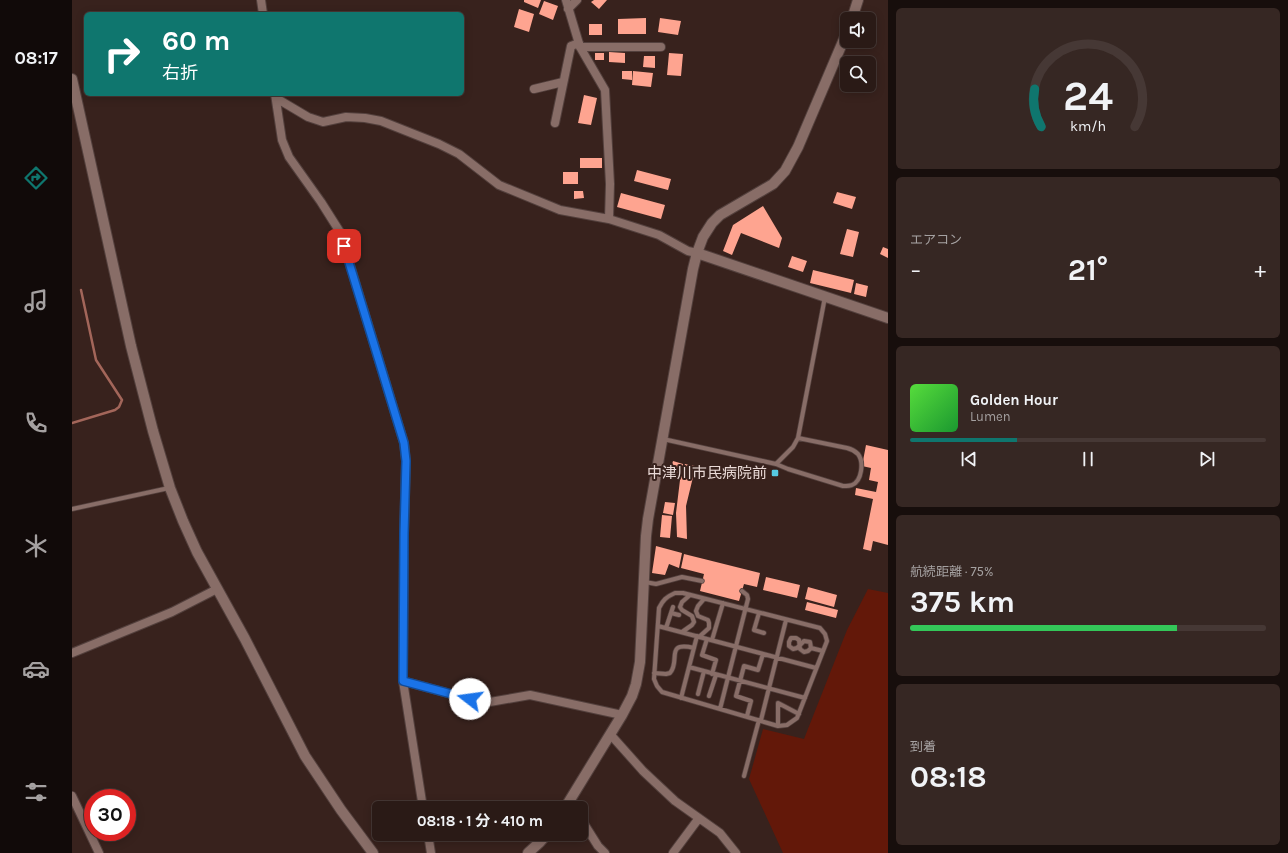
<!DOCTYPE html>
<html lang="ja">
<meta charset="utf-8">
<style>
:root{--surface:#2a1a16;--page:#362723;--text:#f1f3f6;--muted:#a5a1a1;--line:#463835;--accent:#0f766e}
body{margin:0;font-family:Karla,"Noto Sans JP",sans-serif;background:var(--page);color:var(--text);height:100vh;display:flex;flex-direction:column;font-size:15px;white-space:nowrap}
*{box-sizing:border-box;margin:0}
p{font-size:13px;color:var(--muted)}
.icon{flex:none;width:22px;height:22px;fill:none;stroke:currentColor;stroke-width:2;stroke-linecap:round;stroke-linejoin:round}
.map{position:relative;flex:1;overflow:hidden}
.details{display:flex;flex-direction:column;gap:8px;padding:8px;background:#170e0c;width:400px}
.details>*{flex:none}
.top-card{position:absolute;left:12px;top:12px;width:380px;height:84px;border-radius:6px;box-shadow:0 2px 10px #0003,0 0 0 1px var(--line);background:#0f766e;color:#fff;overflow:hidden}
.buttons{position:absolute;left:768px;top:12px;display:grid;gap:8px}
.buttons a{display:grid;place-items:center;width:36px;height:36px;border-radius:6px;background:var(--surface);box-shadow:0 2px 10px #0003,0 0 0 1px var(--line);font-size:20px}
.speed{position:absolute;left:12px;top:789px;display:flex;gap:8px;font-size:20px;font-weight:700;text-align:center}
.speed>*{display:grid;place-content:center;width:52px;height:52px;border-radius:50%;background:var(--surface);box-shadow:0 2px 10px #0003,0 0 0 1px var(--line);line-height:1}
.speed .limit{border:6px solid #d22;background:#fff;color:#111}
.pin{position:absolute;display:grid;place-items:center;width:34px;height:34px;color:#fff;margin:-17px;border-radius:8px;box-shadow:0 2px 6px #0006}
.me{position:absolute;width:44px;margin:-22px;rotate:285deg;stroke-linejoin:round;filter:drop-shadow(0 0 3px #0008)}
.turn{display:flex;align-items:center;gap:14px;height:84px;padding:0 12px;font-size:18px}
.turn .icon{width:52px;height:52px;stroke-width:2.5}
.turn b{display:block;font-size:28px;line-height:34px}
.big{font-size:30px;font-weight:700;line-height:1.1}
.details .card{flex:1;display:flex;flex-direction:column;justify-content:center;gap:6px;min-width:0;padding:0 14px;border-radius:6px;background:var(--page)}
.details .dial{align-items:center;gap:0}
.dial svg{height:104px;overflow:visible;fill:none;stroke:var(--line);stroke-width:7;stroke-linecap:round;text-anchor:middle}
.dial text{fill:var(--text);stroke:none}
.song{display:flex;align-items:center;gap:12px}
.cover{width:48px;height:48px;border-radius:6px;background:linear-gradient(135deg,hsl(110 70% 55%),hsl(130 70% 35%))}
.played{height:4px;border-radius:2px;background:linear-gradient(90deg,var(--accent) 30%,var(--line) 30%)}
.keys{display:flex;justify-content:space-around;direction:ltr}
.heat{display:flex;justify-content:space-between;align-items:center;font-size:22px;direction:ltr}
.charge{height:6px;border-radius:3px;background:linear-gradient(90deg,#34c759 75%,var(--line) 0)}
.trip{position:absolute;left:300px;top:801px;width:216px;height:40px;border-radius:6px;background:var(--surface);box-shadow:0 2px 10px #0003,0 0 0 1px var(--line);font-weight:700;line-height:40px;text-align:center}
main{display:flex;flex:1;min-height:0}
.tab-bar{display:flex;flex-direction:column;width:72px;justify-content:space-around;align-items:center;background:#110a09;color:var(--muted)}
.tab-bar .icon{width:28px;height:28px}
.tab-bar .active{color:var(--accent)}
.tab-bar b{font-size:18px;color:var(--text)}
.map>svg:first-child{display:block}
</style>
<main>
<nav class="tab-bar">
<b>08:17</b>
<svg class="icon active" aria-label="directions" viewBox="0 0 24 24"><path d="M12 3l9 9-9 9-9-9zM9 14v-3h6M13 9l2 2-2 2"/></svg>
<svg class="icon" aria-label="music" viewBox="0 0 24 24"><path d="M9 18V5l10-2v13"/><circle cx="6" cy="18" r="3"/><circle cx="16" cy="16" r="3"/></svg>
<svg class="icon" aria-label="phone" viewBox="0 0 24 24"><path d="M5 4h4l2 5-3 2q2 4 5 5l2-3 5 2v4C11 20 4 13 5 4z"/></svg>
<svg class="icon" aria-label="climate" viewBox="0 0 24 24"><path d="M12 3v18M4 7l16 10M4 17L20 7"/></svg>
<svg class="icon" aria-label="car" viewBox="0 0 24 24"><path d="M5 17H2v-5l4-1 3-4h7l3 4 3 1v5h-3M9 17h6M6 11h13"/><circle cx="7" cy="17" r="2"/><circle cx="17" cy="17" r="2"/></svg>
<svg class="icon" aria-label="filters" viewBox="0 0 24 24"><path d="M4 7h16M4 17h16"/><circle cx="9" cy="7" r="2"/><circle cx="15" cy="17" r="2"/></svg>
</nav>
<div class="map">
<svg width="816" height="853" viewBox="0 0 816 853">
<rect width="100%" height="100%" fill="#38221d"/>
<!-- green -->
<path fill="#631809" d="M796,589L816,593V853H711L677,779L691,729L732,739L775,630Z"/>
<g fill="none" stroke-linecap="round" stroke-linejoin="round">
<!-- stream -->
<path stroke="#a3665a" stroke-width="2.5" d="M0,423L43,410L47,407L50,400L24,360L9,290"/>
</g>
<!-- building -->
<path fill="#fea490" d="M452,0H469L466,8L452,2Z
M522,0H535L527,9L519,2Z
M472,1L486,6L481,20L467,14Z
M447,9L462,14L457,32L442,27Z
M574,18V34H546V19Z
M588,18L609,21L606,35L586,32Z
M517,24H530V35H517Z
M537,52L553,53V63L537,62Z
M523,53H532V60H523Z
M597,53L611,54L609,76L595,75Z
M572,56H583V68L571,67Z
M550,71H560V80L550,79Z
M561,71L581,73L579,87L560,85Z
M512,95L525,98L519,125L506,123Z
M508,158H530V168H508Z
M565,170L599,179L596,190L562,181Z
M491,172H506V184H491Z
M502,191H511L512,198L502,199Z
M765,192L784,197L780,209L761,203Z
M549,193L593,205L589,219L545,207Z
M691,206L710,238L707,248L669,233L660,255L651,251L661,225Z
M775,229L787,232L781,257L768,254Z
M811,247L816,249V258L808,254Z
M720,256L735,261L731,272L716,267Z
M741,270L782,280L779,293L738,283Z
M784,283L796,286L794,297L782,294Z
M794,445L816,450V545L801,541L799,551L791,549L801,499L783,495L784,488L804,492L806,482L797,480L799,468L790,466Z
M601,461L611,464L608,477L597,475Z
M613,464L623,466L622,473L614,506L615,539L605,537L604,513L608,480Z
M593,502L603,503L601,515L591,513Z
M590,515L600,516L598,538L588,537Z
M584,546L610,553L607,568L597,564L593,575L580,573Z
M612,554L688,573L685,587L672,584L667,601L628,591L632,574L609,568Z
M694,577L728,585L725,598L691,590Z
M736,587L765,595L762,607L733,599Z
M735,602L766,610L764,618L733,610Z"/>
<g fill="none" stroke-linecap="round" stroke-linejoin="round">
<defs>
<path id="service" d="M591,439L704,464L716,469L771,486C774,486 778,486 780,485C790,481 792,462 786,454C783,451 779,449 775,448L726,438
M704,464L721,447L726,438L753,297
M0,509L97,488
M573,582L584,584L610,577L630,581
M603,593H611L748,628L753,634L755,641L725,718L715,725L706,726L590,692L585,686L582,679L587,608C591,600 594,597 603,593Z
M599,613L607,615
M687,613L682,630L692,633
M586,626L744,668
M594,628L601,607
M610,632L620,625L622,622L620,616L610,610L608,607L610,602L618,595
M627,637L637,628V623L636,620L626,616L624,611L626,606L632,599
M635,639L630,655L644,660L640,674
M640,640L651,603
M728,645L725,648L721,649L717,646V642L719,638H724L727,640L728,649L732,652L736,651L739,648L738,642L732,641L728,645
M739,648L751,651
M617,667L733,698
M582,673L594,674L598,673C609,661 592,641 622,648
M626,694L632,671
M637,696L644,675
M609,698L625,636
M648,709L676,599L675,595L670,591
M675,716L679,701L664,696L672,666L686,670L691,654
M689,720L714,620
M706,726V703L727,714
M672,776L687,720"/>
<path id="minor" d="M189,0L191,14
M494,0L508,47L533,90L538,184L537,219
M496,9L505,0
M508,47H589
M462,89L491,82
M203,94L210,140L217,157L249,202L268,232L332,443L334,461L332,534L331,681L351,808
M204,98L236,117L251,122L274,117L293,118L309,121L367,144L387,154L427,185L488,210L537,219L587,235L616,251L625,253
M483,123L499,46L507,43
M0,653L100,612L145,589
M331,681L412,703L458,695L550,715
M538,734L571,771L603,801L648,833L664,853
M0,796L27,853
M497,801L502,808
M509,819L526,846L533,853
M356,834L359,853
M601,853L627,818"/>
<path id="tertiary" d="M780,19L786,0
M0,79L59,346L81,431L98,488L111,521L125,552L173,639L233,756L269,810L301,853
M625,253L816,318
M493,808L550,715L560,696L564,684L568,662L574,536L576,519L621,269L625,253L631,237L640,223L648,215L701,184L713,171L726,147L775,32
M456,853L468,842L475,834"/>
</defs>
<!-- service casing -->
<use href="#service" stroke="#53403d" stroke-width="5.5"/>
<!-- minor casing -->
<use href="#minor" stroke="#53403d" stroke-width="10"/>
<!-- tertiary casing -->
<use href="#tertiary" stroke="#53403d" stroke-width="12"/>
<!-- service -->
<use href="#service" stroke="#886d67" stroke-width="4"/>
<!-- minor -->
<use href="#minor" stroke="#886d67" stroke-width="8"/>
<!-- tertiary -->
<use href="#tertiary" stroke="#886d67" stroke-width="10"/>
</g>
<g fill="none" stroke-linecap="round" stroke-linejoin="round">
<defs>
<path id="route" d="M272,246L332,443L334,461L332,534L331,681L398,699"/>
</defs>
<!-- route casing -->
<use href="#route" stroke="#114b97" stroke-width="10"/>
<!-- route -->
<use href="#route" stroke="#1a73e8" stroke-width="7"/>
</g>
<!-- markers -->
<rect fill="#56c9e1" stroke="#38221d" stroke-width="1.5" x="699" y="469" width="8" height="8" rx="2"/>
<g text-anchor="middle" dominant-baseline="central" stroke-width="4" stroke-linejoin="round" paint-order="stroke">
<!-- poi labels -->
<g font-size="15" fill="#eadad7" stroke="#38221d" text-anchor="end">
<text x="695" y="473">中津川市民病院前</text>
</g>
</g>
</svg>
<div class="buttons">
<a><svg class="icon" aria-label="sound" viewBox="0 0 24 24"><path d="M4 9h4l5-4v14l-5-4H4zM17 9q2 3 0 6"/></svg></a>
<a><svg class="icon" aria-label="search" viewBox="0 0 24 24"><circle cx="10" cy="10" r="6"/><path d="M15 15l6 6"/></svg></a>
</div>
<div class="speed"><div class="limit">30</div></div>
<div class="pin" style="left:272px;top:246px;background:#d93025"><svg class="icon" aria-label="arrive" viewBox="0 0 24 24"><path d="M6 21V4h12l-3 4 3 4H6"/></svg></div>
<svg class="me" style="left:398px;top:699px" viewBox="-20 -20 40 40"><circle r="19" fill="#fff"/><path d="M0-13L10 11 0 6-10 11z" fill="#1a73e8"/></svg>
<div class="trip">08:18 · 1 分 · 410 m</div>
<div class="top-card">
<div class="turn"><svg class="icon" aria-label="right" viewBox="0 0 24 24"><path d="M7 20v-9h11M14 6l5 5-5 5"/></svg><div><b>60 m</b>右折</div></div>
</div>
</div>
<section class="details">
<div class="card dial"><svg viewBox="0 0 100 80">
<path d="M14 69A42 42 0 1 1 86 69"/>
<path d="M14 69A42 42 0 0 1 9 40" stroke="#0f766e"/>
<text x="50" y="56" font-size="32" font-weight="700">24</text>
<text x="50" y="72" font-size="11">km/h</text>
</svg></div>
<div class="card"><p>エアコン</p>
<div class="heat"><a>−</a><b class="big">21°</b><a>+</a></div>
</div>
<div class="card">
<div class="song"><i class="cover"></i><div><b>Golden Hour</b><p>Lumen</p></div></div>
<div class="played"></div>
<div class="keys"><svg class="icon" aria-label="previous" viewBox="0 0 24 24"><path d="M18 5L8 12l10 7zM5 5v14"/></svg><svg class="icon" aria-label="pause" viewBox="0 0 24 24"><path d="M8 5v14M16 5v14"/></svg><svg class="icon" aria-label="next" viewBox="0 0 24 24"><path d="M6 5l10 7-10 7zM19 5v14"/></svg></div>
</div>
<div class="card"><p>航続距離 · 75%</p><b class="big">375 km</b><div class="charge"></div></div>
<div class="card"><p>到着</p><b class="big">08:18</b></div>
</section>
</main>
